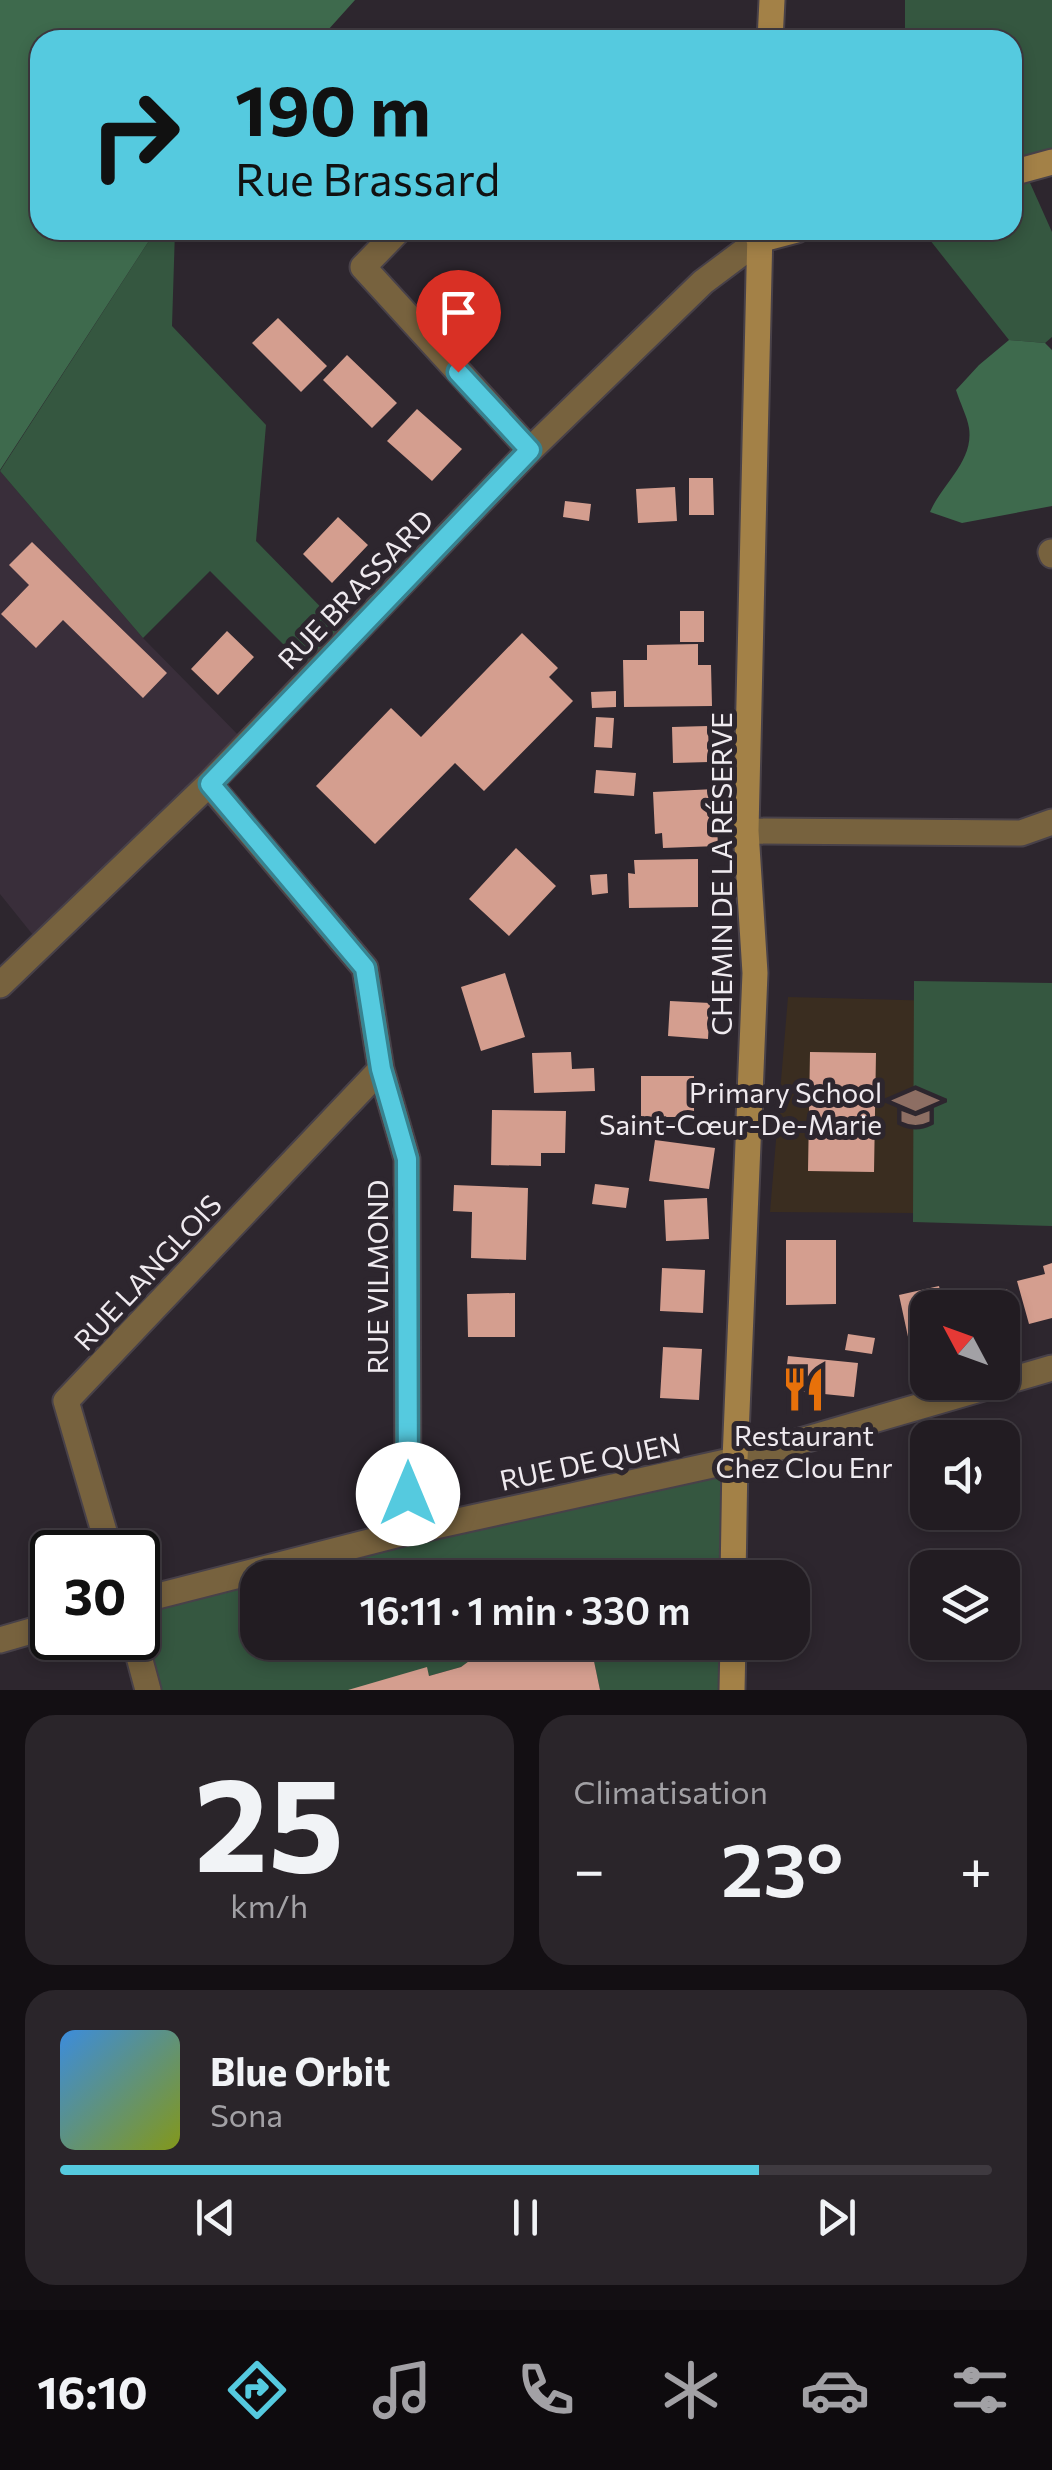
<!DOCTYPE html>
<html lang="fr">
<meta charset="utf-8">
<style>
:root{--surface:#221c22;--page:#2a252a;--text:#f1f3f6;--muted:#a2a1a5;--line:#3f3a40;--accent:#55cadf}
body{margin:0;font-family:Commissioner,sans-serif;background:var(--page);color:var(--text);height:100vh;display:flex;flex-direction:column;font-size:38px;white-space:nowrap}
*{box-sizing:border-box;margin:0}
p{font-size:32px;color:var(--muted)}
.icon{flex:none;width:55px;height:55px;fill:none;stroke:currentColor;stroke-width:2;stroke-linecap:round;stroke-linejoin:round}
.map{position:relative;height:1690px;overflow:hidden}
.side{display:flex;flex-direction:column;gap:25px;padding:25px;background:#130f13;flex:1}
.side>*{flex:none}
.hud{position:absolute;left:30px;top:30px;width:992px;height:210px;border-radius:30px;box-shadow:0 5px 15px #0003,0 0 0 2px var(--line);background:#55cadf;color:#111;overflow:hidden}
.needle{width:65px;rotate:311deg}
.controls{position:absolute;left:910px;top:1290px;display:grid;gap:20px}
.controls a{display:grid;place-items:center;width:110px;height:110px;border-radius:20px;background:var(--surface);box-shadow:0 5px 15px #0003,0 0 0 2px var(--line);font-size:50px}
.speed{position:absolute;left:30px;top:1530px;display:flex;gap:20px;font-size:50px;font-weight:700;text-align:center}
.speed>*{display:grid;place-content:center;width:130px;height:130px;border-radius:50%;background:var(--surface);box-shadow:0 5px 15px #0003,0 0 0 2px var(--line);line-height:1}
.speed .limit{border:5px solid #111;border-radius:15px;background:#fff;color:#111}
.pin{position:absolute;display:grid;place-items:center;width:85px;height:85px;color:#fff;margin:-102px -42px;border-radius:50% 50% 50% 0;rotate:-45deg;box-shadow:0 0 10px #0007}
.pin .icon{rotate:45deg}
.me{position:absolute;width:110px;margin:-55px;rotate:0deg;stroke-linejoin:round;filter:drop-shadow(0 0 8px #0008)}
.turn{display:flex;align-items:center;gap:35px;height:210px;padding:0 40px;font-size:45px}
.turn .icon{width:130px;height:130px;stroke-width:2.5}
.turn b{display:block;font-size:70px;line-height:85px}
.big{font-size:75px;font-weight:600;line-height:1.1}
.side .card{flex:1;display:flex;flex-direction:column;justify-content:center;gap:15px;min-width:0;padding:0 35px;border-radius:30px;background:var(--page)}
.side .dial{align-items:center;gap:0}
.dial b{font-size:130px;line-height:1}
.song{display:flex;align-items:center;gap:30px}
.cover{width:120px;height:120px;border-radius:15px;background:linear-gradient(135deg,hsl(210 70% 55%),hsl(70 70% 35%))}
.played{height:10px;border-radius:5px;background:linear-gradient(90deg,var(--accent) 75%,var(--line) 75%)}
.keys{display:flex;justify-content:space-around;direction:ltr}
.heat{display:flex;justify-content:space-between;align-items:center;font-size:55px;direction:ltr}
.side .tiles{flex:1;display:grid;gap:25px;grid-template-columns:1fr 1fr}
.card:last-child{grid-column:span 2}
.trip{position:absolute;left:240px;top:1560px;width:570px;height:100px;border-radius:30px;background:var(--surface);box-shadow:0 5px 15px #0003,0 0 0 2px var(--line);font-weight:600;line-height:100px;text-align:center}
.tab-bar{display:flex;height:160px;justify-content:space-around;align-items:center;background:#0e0b0e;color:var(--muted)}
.tab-bar .icon{width:70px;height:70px}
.tab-bar .active{color:var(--accent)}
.tab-bar b{font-size:45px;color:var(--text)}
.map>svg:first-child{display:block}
</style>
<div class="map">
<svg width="1052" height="1690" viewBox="0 0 1052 1690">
<rect width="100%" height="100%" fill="#2d262e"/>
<!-- built -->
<path fill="#392e3a" d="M0,471L143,638L248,745L41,945L0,894Z"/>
<!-- education -->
<path fill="#3a2d20" d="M788,997L1052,1004V1214L770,1212Z"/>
<!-- green -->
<path fill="#355740" d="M905,0H1052V156L1022,165L1052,232V337L1045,343L1009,340L922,230H1012V40H905Z
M156,230H175L172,326L266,425L256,541L350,637L314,675L210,571L143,638L0,471Z
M914,981L1052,983V1226L913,1222Z
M735,1460L731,1577L258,1578V1642L495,1643L461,1667L429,1676L426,1668L351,1690H148L138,1638V1601Z
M590,1643H730L728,1690H600Z"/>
<!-- forest -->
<path fill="#3e6a4d" d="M0,0H355L319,40H40V230H156L0,470Z
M1009,340L1045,343L1052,350V506L962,523L930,512C942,484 974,461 969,428C967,416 960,403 956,390L979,365Z"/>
<!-- building -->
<path fill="#d49e8f" d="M278,318L327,366L301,392L252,343Z
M347,355L397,403L372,428L323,380Z
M417,409L462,449L432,481L387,441Z
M689,478H713L714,515H689Z
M675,487L677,521L638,523L636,489Z
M565,501L591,504L589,521L563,517Z
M338,517L368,545L332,583L303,554Z
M32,542L167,673L143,698L63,620L36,648L1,614L29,585L9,565Z
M680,611H704V642H680Z
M227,631L254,657L218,695L191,669Z
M522,633L558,668L549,677L573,701L484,791L455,763L375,844L316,786L391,708L421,737Z
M698,644V665H711L712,706L624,707L623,660H647V645Z
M616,691V707L592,708L591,692Z
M596,717L614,718L612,748L594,747Z
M708,726L709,762L673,763L672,727Z
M596,770L636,773L634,796L594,793Z
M715,789L718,846L663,848L662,833L655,834L653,792Z
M516,848L556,886L509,936L469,899Z
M698,859V907L629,908L628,873L635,874L634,860Z
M607,874L608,893L592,895L590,875Z
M505,973L525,1037L481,1051L461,987Z
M670,1001L710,1003L708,1039L668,1036Z
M571,1052L572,1069L594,1068L595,1091L534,1093L532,1053Z
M810,1052L876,1053L874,1172L808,1171Z
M641,1076H694V1117H641Z
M492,1110L566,1111L565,1153H541V1166L491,1165Z
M655,1140L715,1148L709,1189L649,1181Z
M595,1184L629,1188L626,1208L592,1204Z
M454,1185L528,1188L526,1260L471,1258L472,1212L453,1211Z
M707,1198L709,1239L666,1241L664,1200Z
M786,1240H836V1304L786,1305Z
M1052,1263V1318L1029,1324L1017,1281L1045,1274L1043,1266Z
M662,1268L705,1270L703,1313L660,1311Z
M939,1286L944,1308H928V1357L913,1360L899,1295Z
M1007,1289L1019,1334L1002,1339V1308H969L967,1300Z
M515,1293V1337H468L467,1294Z
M848,1334L875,1338L872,1354L845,1350Z
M663,1347L702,1349L699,1400L660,1398Z
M788,1356L858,1363L854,1397L784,1390Z
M495,1642H590L600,1690H348L427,1667L429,1676L461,1667Z"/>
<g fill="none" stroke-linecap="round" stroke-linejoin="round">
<defs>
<path id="street" d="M399,230L363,267L530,450
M1051,552L1052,555
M209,784L365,968L381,1069L407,1159L408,1532
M746,831L1021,833L1052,822
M0,985L209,784L530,450L703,282L759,240
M110,1552L66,1401L381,1069
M138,1601L408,1532L735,1460L1052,1368
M134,1638L148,1690
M0,1640L52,1625"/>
<path id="secondary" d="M770,40L772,0
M1012,173L1052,162
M759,240L797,230
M733,1578L735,1460L755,973L746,831L760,230
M732,1690L733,1642"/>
</defs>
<!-- street casing -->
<use href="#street" stroke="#484149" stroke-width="29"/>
<!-- secondary casing -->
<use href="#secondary" stroke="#484149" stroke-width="29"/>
<!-- street -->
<use href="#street" stroke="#77623e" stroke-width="25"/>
<!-- secondary -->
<use href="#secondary" stroke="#a38147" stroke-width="25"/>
</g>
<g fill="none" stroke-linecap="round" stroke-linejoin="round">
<defs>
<path id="route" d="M408,1494L407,1159L381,1069L365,968L210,784L530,450L458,372"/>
</defs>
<!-- route casing -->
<use href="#route" stroke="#378391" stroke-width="25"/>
<!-- route -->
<use href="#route" stroke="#55cadf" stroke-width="18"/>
</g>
<!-- icons -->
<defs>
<symbol id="school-bare" viewBox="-9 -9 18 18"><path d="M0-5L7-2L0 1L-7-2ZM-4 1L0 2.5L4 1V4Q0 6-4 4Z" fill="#8d6e63" stroke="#2d262e" stroke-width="2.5" paint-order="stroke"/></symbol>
<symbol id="restaurant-bare" viewBox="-9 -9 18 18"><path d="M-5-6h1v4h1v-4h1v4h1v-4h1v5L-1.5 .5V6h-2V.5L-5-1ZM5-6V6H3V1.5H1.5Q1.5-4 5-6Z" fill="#e8710a" stroke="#2d262e" stroke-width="2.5" paint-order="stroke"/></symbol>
</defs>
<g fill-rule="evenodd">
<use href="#school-bare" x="884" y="1076" width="63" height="63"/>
<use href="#restaurant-bare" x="772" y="1358" width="63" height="63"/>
</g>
<g text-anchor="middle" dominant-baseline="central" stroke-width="10" stroke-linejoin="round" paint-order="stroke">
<!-- street labels -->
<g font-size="28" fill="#efeaef" stroke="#2d262e">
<text transform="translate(355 589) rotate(-46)">RUE BRASSARD</text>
<text transform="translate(721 874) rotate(-90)">CHEMIN DE LA RÉSERVE</text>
<text transform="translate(147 1272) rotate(-47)">RUE LANGLOIS</text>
<text transform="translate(377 1277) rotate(-90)">RUE VILMOND</text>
<text transform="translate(590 1461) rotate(-12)">RUE DE QUEN</text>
</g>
<!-- poi labels -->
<g font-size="28" fill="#efeaef" stroke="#2d262e" text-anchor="end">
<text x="882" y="1092">Primary School<tspan x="882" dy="32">Saint-Cœur-De-Marie</tspan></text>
<text x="804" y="1435" text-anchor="middle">Restaurant<tspan x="804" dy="32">Chez Clou Enr</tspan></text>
</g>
</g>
</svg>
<div class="controls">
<a><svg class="needle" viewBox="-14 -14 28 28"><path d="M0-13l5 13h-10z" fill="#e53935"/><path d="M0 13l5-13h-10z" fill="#a2a1a5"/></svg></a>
<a><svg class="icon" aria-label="sound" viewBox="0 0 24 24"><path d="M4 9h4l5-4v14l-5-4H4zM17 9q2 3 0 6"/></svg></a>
<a><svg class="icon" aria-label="layers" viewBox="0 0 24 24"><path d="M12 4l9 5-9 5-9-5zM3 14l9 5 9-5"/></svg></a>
</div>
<div class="speed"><div class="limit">30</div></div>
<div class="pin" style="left:458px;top:372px;background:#d93025"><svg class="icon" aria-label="arrive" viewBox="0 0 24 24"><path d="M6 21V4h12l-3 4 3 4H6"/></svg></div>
<svg class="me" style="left:408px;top:1494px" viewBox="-20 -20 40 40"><circle r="19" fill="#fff"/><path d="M0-13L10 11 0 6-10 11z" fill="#55cadf"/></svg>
<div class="trip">16:11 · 1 min · 330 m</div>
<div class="hud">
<div class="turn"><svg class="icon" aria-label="right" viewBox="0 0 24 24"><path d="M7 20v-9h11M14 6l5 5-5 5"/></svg><div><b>190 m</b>Rue Brassard</div></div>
</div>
</div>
<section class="side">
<div class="tiles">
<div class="card dial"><b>25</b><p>km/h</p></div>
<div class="card"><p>Climatisation</p>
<div class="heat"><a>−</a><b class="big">23°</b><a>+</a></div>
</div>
<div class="card">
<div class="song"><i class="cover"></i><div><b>Blue Orbit</b><p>Sona</p></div></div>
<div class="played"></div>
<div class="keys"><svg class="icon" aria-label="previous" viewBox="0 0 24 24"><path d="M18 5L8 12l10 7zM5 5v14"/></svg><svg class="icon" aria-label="pause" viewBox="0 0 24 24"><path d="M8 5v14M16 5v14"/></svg><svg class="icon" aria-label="next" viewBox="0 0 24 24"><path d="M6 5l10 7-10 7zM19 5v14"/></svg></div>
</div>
</div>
</section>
<nav class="tab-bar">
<b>16:10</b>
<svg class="icon active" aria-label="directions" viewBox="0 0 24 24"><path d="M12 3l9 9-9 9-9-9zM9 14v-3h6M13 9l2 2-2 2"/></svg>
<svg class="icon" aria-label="music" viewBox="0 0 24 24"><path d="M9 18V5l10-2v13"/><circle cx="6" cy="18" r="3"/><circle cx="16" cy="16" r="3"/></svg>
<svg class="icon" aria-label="phone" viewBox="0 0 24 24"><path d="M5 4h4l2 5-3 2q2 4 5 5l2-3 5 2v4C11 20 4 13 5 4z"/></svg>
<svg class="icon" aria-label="climate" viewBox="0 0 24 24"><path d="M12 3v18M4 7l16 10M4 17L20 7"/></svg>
<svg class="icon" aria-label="car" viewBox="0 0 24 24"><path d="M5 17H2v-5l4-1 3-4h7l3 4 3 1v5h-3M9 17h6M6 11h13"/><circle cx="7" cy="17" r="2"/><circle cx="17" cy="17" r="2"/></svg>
<svg class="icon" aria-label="filters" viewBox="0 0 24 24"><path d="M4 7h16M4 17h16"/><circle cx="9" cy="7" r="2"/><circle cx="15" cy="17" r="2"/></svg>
</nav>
